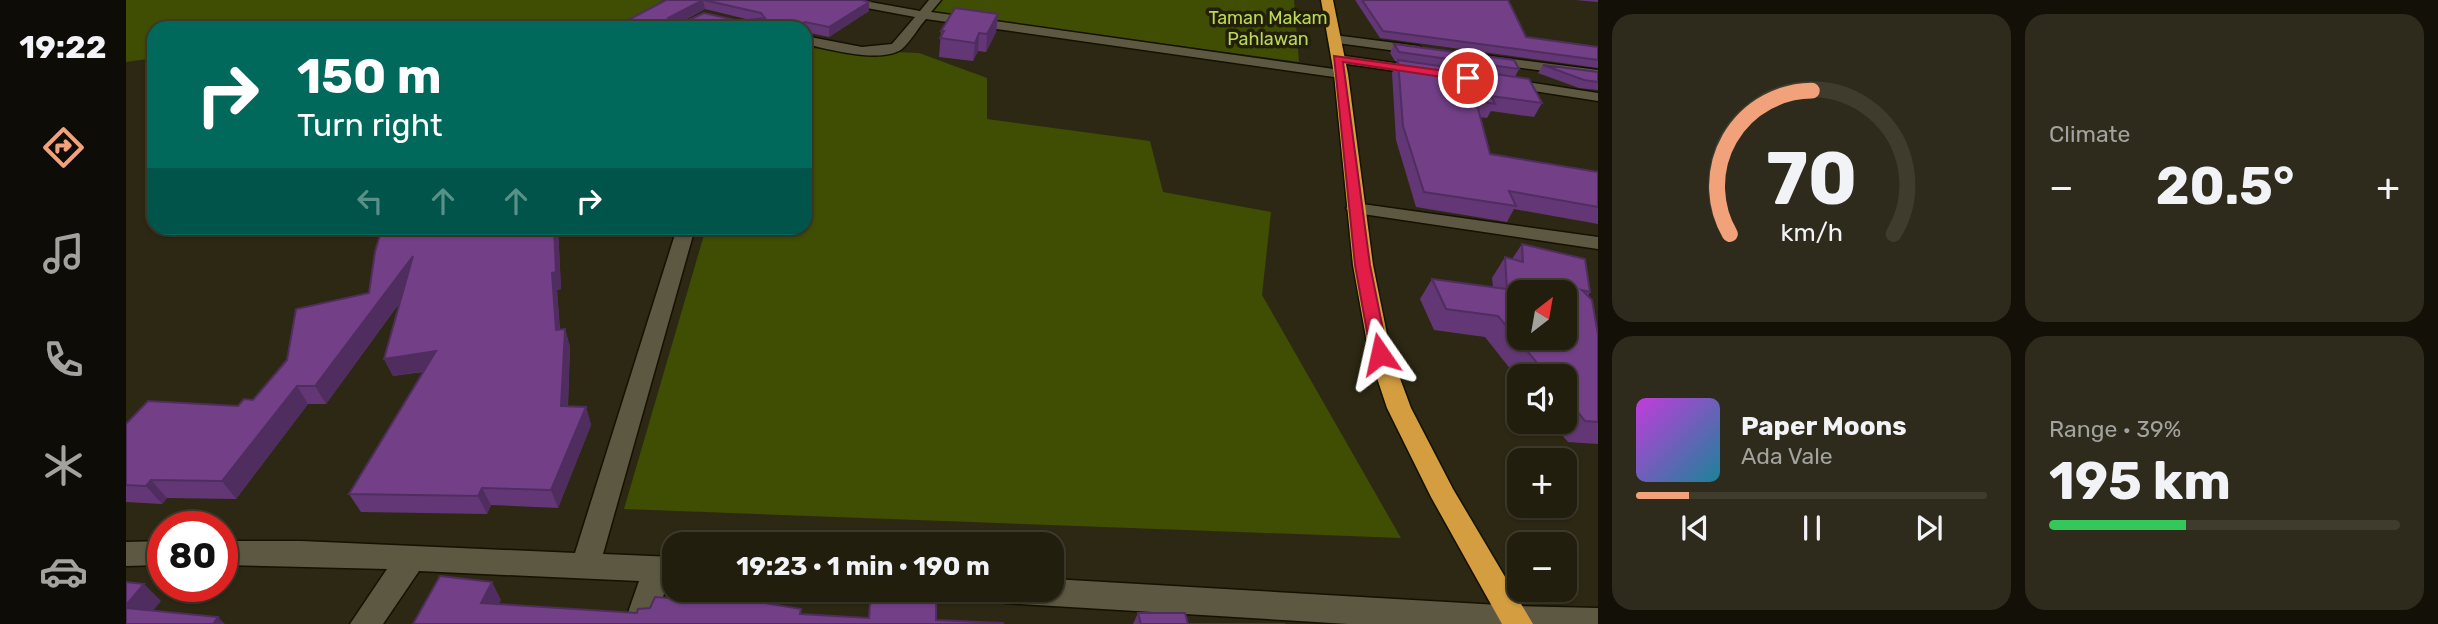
<!DOCTYPE html>
<meta charset="utf-8">
<style>
:root{--surface:#221e0e;--page:#2e2b1c;--text:#f1f3f6;--muted:#a2a29e;--line:#3f3c2e;--accent:#f1a27b}
body{margin:0;font-family:Rubik,sans-serif;background:var(--page);color:var(--text);height:100vh;display:flex;flex-direction:column;font-size:26px;white-space:nowrap}
*{box-sizing:border-box;margin:0}
p{font-size:23px;color:var(--muted)}
.icon{flex:none;width:38px;height:38px;fill:none;stroke:currentColor;stroke-width:2;stroke-linecap:round;stroke-linejoin:round}
.map{position:relative;flex:1;overflow:hidden}
.details{display:flex;flex-direction:column;gap:14px;padding:14px;background:#131008;width:840px}
.details>*{flex:none}
.hud{position:absolute;left:21px;top:21px;width:665px;height:214px;border-radius:21px;box-shadow:0 2px 5px #0004,0 0 0 2px var(--line);background:#00695c;color:#fff;overflow:hidden}
.needle{width:46px;rotate:31deg}
.fabs{position:absolute;left:1381px;top:280px;display:grid;gap:14px}
.fabs a{display:grid;place-items:center;width:70px;height:70px;border-radius:14px;background:var(--surface);box-shadow:0 2px 5px #0004,0 0 0 2px var(--line);font-size:35px}
.speed{position:absolute;left:21px;top:511px;display:flex;gap:14px;font-size:35px;font-weight:700;text-align:center}
.speed>*{display:grid;place-content:center;width:91px;height:91px;border-radius:50%;background:var(--surface);box-shadow:0 2px 5px #0004,0 0 0 2px var(--line);line-height:1}
.speed .limit{border:10px solid #d22;background:#fff;color:#111}
.pin{position:absolute;display:grid;place-items:center;width:60px;height:60px;color:#fff;margin:-30px;border:4px solid #fff;border-radius:50%;box-shadow:0 2px 7px #0007}
.me{position:absolute;width:77px;margin:-38px;rotate:349deg;stroke-linejoin:round;filter:drop-shadow(0 0 5px #0008)}
.turn{display:flex;align-items:center;gap:24px;height:147px;padding:0 35px;font-size:32px}
.turn .icon{width:91px;height:91px;stroke-width:2.5}
.turn b{display:block;font-size:49px;line-height:60px}
.lanes{display:flex;align-items:center;height:66px;padding:0 35px;background:#0003;justify-content:center;gap:35px;direction:ltr}
.lanes .off{opacity:.35}
.big{font-size:52px;font-weight:700;line-height:1.1}
.details .tile{flex:1;display:flex;flex-direction:column;justify-content:center;gap:10px;min-width:0;padding:0 24px;border-radius:21px;background:var(--page)}
.details .dial{align-items:center;gap:0}
.dial svg{height:182px;overflow:visible;fill:none;stroke:var(--line);stroke-width:7;stroke-linecap:round;text-anchor:middle}
.dial text{fill:var(--text);stroke:none}
.song{display:flex;align-items:center;gap:21px}
.cover{width:84px;height:84px;border-radius:10px;background:linear-gradient(135deg,hsl(290 70% 55%),hsl(190 70% 35%))}
.played{height:7px;border-radius:4px;background:linear-gradient(90deg,var(--accent) 15%,var(--line) 15%)}
.keys{display:flex;justify-content:space-around;direction:ltr}
.heat{display:flex;justify-content:space-between;align-items:center;font-size:38px;direction:ltr}
.charge{height:10px;border-radius:5px;background:linear-gradient(90deg,#34c759 39%,var(--line) 0)}
.details .tiles{flex:1;display:grid;gap:14px;grid-template-columns:repeat(2,1fr)}
.trip{position:absolute;left:536px;top:532px;width:402px;height:70px;border-radius:21px;background:var(--surface);box-shadow:0 2px 5px #0004,0 0 0 2px var(--line);font-weight:700;line-height:70px;text-align:center}
main{display:flex;flex:1;min-height:0}
.dock{display:flex;flex-direction:column;width:126px;justify-content:space-around;align-items:center;background:#0e0c06;color:var(--muted)}
.dock .icon{width:49px;height:49px}
.dock .active{color:var(--accent)}
.dock b{font-size:32px;color:var(--text)}
.map>svg:first-child{display:block}
</style>
<main>
<nav class="dock">
<b>19:22</b>
<svg class="icon active" aria-label="directions" viewBox="0 0 24 24"><path d="M12 3l9 9-9 9-9-9zM9 14v-3h6M13 9l2 2-2 2"/></svg>
<svg class="icon" aria-label="music" viewBox="0 0 24 24"><path d="M9 18V5l10-2v13"/><circle cx="6" cy="18" r="3"/><circle cx="16" cy="16" r="3"/></svg>
<svg class="icon" aria-label="phone" viewBox="0 0 24 24"><path d="M5 4h4l2 5-3 2q2 4 5 5l2-3 5 2v4C11 20 4 13 5 4z"/></svg>
<svg class="icon" aria-label="climate" viewBox="0 0 24 24"><path d="M12 3v18M4 7l16 10M4 17L20 7"/></svg>
<svg class="icon" aria-label="car" viewBox="0 0 24 24"><path d="M5 17H2v-5l4-1 3-4h7l3 4 3 1v5h-3M9 17h6M6 11h13"/><circle cx="7" cy="17" r="2"/><circle cx="17" cy="17" r="2"/></svg>
</nav>
<div class="map">
<svg width="1472" height="624" viewBox="0 0 1472 624">
<rect width="100%" height="100%" fill="#2d2813"/>
<!-- green -->
<path fill="#3f4e02" d="M0,0H537L511,19L492,28H28V58L0,62Z
M814,0H1168L1173,62L803,12Z
M679,48L793,53L861,78V119L1024,141L1037,192L1145,212L1136,295L1275,538L498,509L580,228H679Z"/>
<g fill="none" stroke-linecap="round" stroke-linejoin="round">
<defs>
<path id="minor" d="M708,0H733L794,11L803,0H815L805,12L1215,70L1222,74L1215,78L800,19C792,28 785,41 776,49C755,64 702,49 679,44V36L736,47L766,44L789,17L714,3Z
M1208,35L1293,46L1299,50L1293,54L1204,42L1202,39Z
M1212,55L1297,67L1304,71L1297,75L1207,62V56Z
M1363,56L1472,70V78L1358,63L1356,60Z
M1381,79L1472,93V101L1376,86V80Z
M1229,203L1472,237V249L1223,212L1220,208Z
M551,228H569L477,554L548,557V583L542,582L528,624H498L513,581L293,571L257,624H224L261,569L96,565V541H175L449,553Z
M37,541V565L0,566V542Z
M926,579L1390,606L1472,608V624H1222L879,603L869,599L864,590H926Z"/>
<path id="highway" d="M1195,0H1207L1222,74L1247,265L1265,354L1285,408L1327,489L1407,624H1376L1305,497L1261,408L1243,354L1227,265L1208,74Z"/>
</defs>
<!-- minor casing -->
<use href="#minor" stroke="#151100" stroke-width="3"/>
<!-- highway casing -->
<use href="#highway" stroke="#151100" stroke-width="3"/>
<!-- minor -->
<use href="#minor" fill="#5d5841" fill-rule="evenodd"/>
<!-- highway -->
<use href="#highway" fill="#d39d40" fill-rule="evenodd"/>
</g>
<!-- wall -->
<path fill="#633775" fill-rule="evenodd" d="M540,0H735L743,11L703,37L679,32V28H487ZM579,9L624,20L557,21Z
M1229,0H1382L1400,37L1472,47V68L1254,38Z
M1449,0H1472V2Z
M872,14L870,32L860,52L852,51L847,61L813,57L815,31Z
M1268,44L1393,69L1389,77L1416,103L1408,117L1365,111L1361,118L1354,117L1364,154L1472,172V224L1388,209L1381,222L1290,207L1270,140L1266,73L1271,61H1269L1264,53Z
M1417,65L1472,72V90L1453,88L1412,73Z
M256,228H432L435,289L431,290L434,330L439,329L444,347L442,406L460,407L465,425L432,508L365,505L361,514L235,512L223,494L297,372L267,376L258,359L275,301L200,404H182L110,499L41,498L36,504L0,502V424L112,406L127,400L243,293Z
M1396,244L1464,292L1462,296L1472,335V444L1442,442L1425,422H1438V376H1393V380L1359,337L1308,330L1294,299L1306,279L1367,287L1366,278L1379,257L1386,259Z
M1012,613L1062,624H1159H1007Z"/>
<!-- shaded-wall -->
<path fill="#502d5f" d="M577,0L579,9L543,27L542,18Z
M743,2V11L703,37V27Z
M872,14L870,32L860,52L861,34Z
M679,22V28H674V25Z
M662,23L663,28H654Z
M853,33L852,51L847,61L849,43Z
M428,228H432L435,289L431,290L435,348L430,330L426,273Z
M287,256L295,273L200,404L189,386Z
M439,329L444,347L441,424L435,406Z
M310,351L318,368L267,376L258,359Z
M171,386L182,404L110,499L96,481Z
M460,407L465,425L432,508L425,490Z
M25,480L41,498L36,504L20,486Z
M356,488L365,505L361,514L352,496Z
M366,582L375,600L365,621L355,603Z
M18,584L35,601L16,624L0,610V605Z
M92,617L99,624H87Z"/>
<!-- building -->
<path fill="#734088" stroke="#502d5f" stroke-width="2" fill-rule="evenodd" d="M540,0H577L542,18L545,21H561L578,13L613,21L639,18L635,13L578,0H735L743,2L703,27L679,22L674,25L662,23L654,28H487Z
M1236,0H1382L1400,37L1472,47V60L1257,31Z
M829,8L872,14L861,34L853,33L849,43L814,38L818,31H815Z
M1268,44L1388,60L1393,69L1273,52Z
M1272,60L1403,79L1416,103L1365,96L1369,104L1350,101L1364,154L1472,172V207L1383,191L1390,206L1298,192L1277,126Z
M1417,65L1472,72V82L1458,80Z
M256,228H428L430,272L426,273L430,330L439,329L435,406L460,407L425,490L356,488L352,496L223,494L310,351L258,359L287,256L189,386H171L96,481L25,480L20,486L0,485V424L22,401L112,406L118,399L127,400L161,360L170,309L243,293L249,252Z
M1396,244L1459,259L1464,292L1456,290L1466,300L1472,335V422L1459,421L1438,396V376H1422L1372,316L1320,309L1306,279L1381,289L1379,257L1397,262ZM1393,292H1438V338H1393Z
M314,576L366,582L355,603L511,613L512,609L524,608L529,597L556,599L560,590L675,609L674,614L743,618L745,590H810V620L877,623V624H287Z
M0,582L18,584L0,605Z
M0,608L92,617L87,624H0Z
M1012,613H1059L1062,624H1159H1015Z"/>
<!-- route -->
<path fill="#e11d48" stroke="#92132f" stroke-width="2" d="M1208,56L1342,74L1347,78L1342,81L1217,62L1244,265L1262,354L1254,360L1245,354L1229,265Z"/>
<g text-anchor="middle" dominant-baseline="central" stroke-width="7" stroke-linejoin="round" paint-order="stroke">
<!-- far-park labels -->
<g font-size="18" fill="#bad85a" stroke="#231f09">
<text x="1142" y="18">Taman Makam<tspan x="1142" dy="21">Pahlawan</tspan></text>
</g>
</g>
</svg>
<div class="fabs">
<a><svg class="needle" viewBox="-14 -14 28 28"><path d="M0-13l5 13h-10z" fill="#e53935"/><path d="M0 13l5-13h-10z" fill="#a2a29e"/></svg></a>
<a><svg class="icon" aria-label="sound" viewBox="0 0 24 24"><path d="M4 9h4l5-4v14l-5-4H4zM17 9q2 3 0 6"/></svg></a>
<a>+</a>
<a>−</a>
</div>
<div class="speed"><div class="limit">80</div></div>
<div class="pin" style="left:1342px;top:78px;background:#d93025"><svg class="icon" aria-label="arrive" viewBox="0 0 24 24"><path d="M6 21V4h12l-3 4 3 4H6"/></svg></div>
<svg class="me" style="left:1254px;top:354px" viewBox="-20 -20 40 40"><path d="M0-17L14 15 0 8-14 15z" fill="#e11d48" stroke="#fff" stroke-width="4"/></svg>
<div class="trip">19:23 · 1 min · 190 m</div>
<div class="hud">
<div class="turn"><svg class="icon" aria-label="right" viewBox="0 0 24 24"><path d="M7 20v-9h11M14 6l5 5-5 5"/></svg><div><b>150 m</b>Turn right</div></div>
<div class="lanes"><svg class="icon off" aria-label="left" viewBox="0 0 24 24"><path d="M17 20v-9H6M10 6l-5 5 5 5"/></svg><svg class="icon off" aria-label="ahead" viewBox="0 0 24 24"><path d="M12 20V5M6 11l6-6 6 6"/></svg><svg class="icon off" aria-label="ahead" viewBox="0 0 24 24"><path d="M12 20V5M6 11l6-6 6 6"/></svg><svg class="icon" aria-label="right" viewBox="0 0 24 24"><path d="M7 20v-9h11M14 6l5 5-5 5"/></svg></div>
</div>
</div>
<section class="details">
<div class="tiles">
<div class="tile dial"><svg viewBox="0 0 100 80">
<path d="M14 69A42 42 0 1 1 86 69"/>
<path d="M14 69A42 42 0 0 1 50 6" stroke="#f1a27b"/>
<text x="50" y="56" font-size="32" font-weight="700">70</text>
<text x="50" y="72" font-size="11">km/h</text>
</svg></div>
<div class="tile"><p>Climate</p>
<div class="heat"><a>−</a><b class="big">20.5°</b><a>+</a></div>
</div>
<div class="tile">
<div class="song"><i class="cover"></i><div><b>Paper Moons</b><p>Ada Vale</p></div></div>
<div class="played"></div>
<div class="keys"><svg class="icon" aria-label="previous" viewBox="0 0 24 24"><path d="M18 5L8 12l10 7zM5 5v14"/></svg><svg class="icon" aria-label="pause" viewBox="0 0 24 24"><path d="M8 5v14M16 5v14"/></svg><svg class="icon" aria-label="next" viewBox="0 0 24 24"><path d="M6 5l10 7-10 7zM19 5v14"/></svg></div>
</div>
<div class="tile"><p>Range · 39%</p><b class="big">195 km</b><div class="charge"></div></div>
</div>
</section>
</main>
